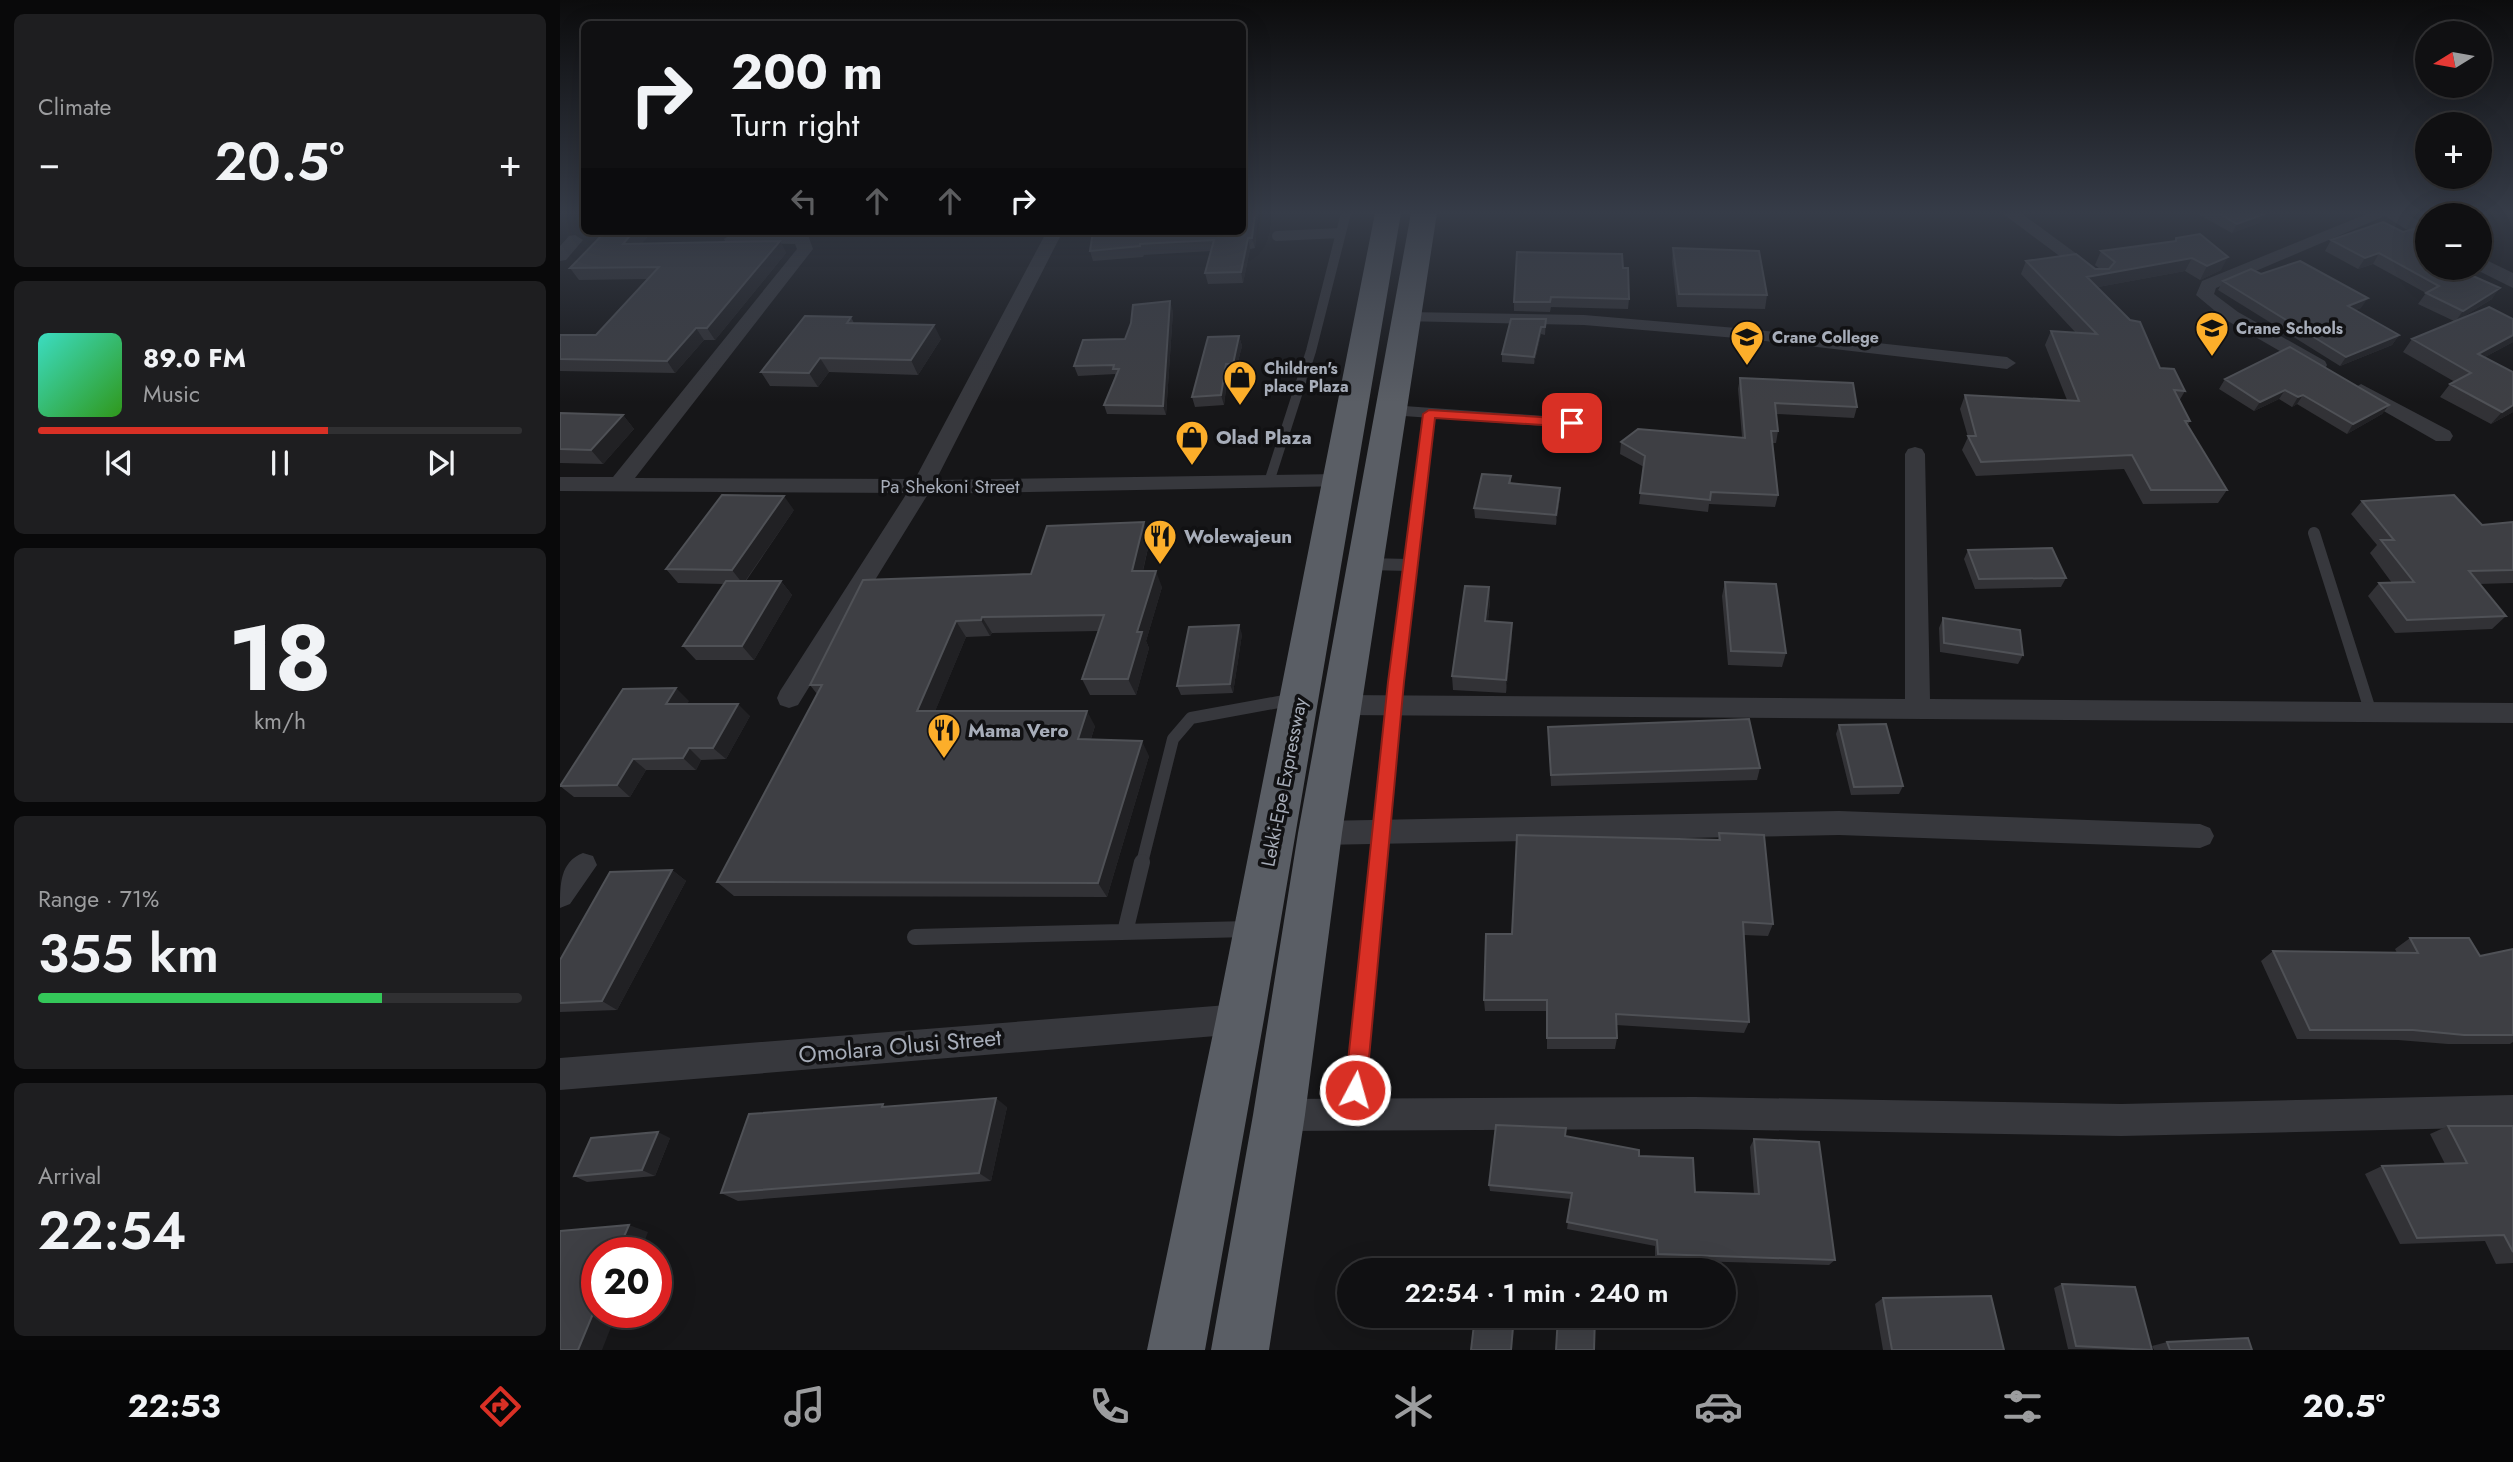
<!DOCTYPE html>
<meta charset="utf-8">
<style>
:root{--surface:#101012;--page:#1e1e20;--text:#f1f3f6;--muted:#9c9d9f;--line:#303032;--accent:#d93025}
body{margin:0;font-family:Jost,sans-serif;background:var(--page);color:var(--text);height:100vh;display:flex;flex-direction:column;font-size:26px;white-space:nowrap}
*{box-sizing:border-box;margin:0}
p{font-size:23px;color:var(--muted)}
.icon{flex:none;width:38px;height:38px;fill:none;stroke:currentColor;stroke-width:2;stroke-linecap:round;stroke-linejoin:round}
.map{position:relative;flex:1;overflow:hidden}
.panel{display:flex;flex-direction:column;gap:14px;padding:14px;background:#09090a;width:560px}
.panel>*{flex:none}
.top-card{position:absolute;left:21px;top:21px;width:665px;height:214px;border-radius:10px;box-shadow:0 7px 28px #0002,0 0 0 2px var(--line);background:#101012;color:var(--text);overflow:hidden}
.needle{width:46px;rotate:259deg}
.tools{position:absolute;left:1855px;top:21px;display:grid;gap:14px}
.tools a{display:grid;place-items:center;width:77px;height:77px;border-radius:50%;background:var(--surface);box-shadow:0 7px 28px #0002,0 0 0 2px var(--line);font-size:35px}
.speed{position:absolute;left:21px;top:1237px;display:flex;gap:14px;font-size:35px;font-weight:700;text-align:center}
.speed>*{display:grid;place-content:center;width:91px;height:91px;border-radius:50%;background:var(--surface);box-shadow:0 7px 28px #0002,0 0 0 2px var(--line);line-height:1}
.speed .limit{border:10px solid #d22;background:#fff;color:#111}
.pin{position:absolute;display:grid;place-items:center;width:60px;height:60px;color:#fff;margin:-30px;border-radius:14px;box-shadow:0 4px 10px #0006}
.me{position:absolute;width:77px;margin:-38px;rotate:6deg;stroke-linejoin:round;filter:drop-shadow(0 0 5px #0008)}
.turn{display:flex;align-items:center;gap:24px;height:147px;padding:0 35px;font-size:32px}
.turn .icon{width:91px;height:91px;stroke-width:2.5}
.turn b{display:block;font-size:49px;line-height:60px}
.lanes{display:flex;align-items:center;height:66px;padding:0 35px;background:#0003;justify-content:center;gap:35px;direction:ltr}
.lanes .off{opacity:.35}
.big{font-size:52px;font-weight:600;line-height:1.1}
.panel .widget{flex:1;display:flex;flex-direction:column;justify-content:center;gap:10px;min-width:0;padding:0 24px;border-radius:10px;background:var(--page)}
.panel .dial{align-items:center;gap:0}
.dial b{font-size:91px;line-height:1}
.song{display:flex;align-items:center;gap:21px}
.cover{width:84px;height:84px;border-radius:10px;background:linear-gradient(135deg,hsl(170 70% 55%),hsl(110 70% 35%))}
.played{height:7px;border-radius:4px;background:linear-gradient(90deg,var(--accent) 60%,var(--line) 60%)}
.keys{display:flex;justify-content:space-around;direction:ltr}
.heat{display:flex;justify-content:space-between;align-items:center;font-size:38px;direction:ltr}
.charge{height:10px;border-radius:5px;background:linear-gradient(90deg,#34c759 71%,var(--line) 0)}
.trip{position:absolute;left:777px;top:1258px;width:399px;height:70px;border-radius:35px;background:var(--surface);box-shadow:0 7px 28px #0002,0 0 0 2px var(--line);font-weight:600;line-height:70px;text-align:center}
.tabs{display:flex;height:112px;justify-content:space-around;align-items:center;background:#060607;color:var(--muted)}
.tabs .icon{width:49px;height:49px}
.tabs .active{color:var(--accent)}
.tabs b{font-size:32px;color:var(--text)}
main{display:flex;flex:1;min-height:0}
.map>svg:first-child{display:block}
</style>
<main>
<section class="panel">
<div class="widget"><p>Climate</p>
<div class="heat"><a>−</a><b class="big">20.5°</b><a>+</a></div>
</div>
<div class="widget">
<div class="song"><i class="cover"></i><div><b>89.0 FM</b><p>Music</p></div></div>
<div class="played"></div>
<div class="keys"><svg class="icon" aria-label="previous" viewBox="0 0 24 24"><path d="M18 5L8 12l10 7zM5 5v14"/></svg><svg class="icon" aria-label="pause" viewBox="0 0 24 24"><path d="M8 5v14M16 5v14"/></svg><svg class="icon" aria-label="next" viewBox="0 0 24 24"><path d="M6 5l10 7-10 7zM19 5v14"/></svg></div>
</div>
<div class="widget dial"><b>18</b><p>km/h</p></div>
<div class="widget"><p>Range · 71%</p><b class="big">355 km</b><div class="charge"></div></div>
<div class="widget"><p>Arrival</p><b class="big">22:54</b></div>
</section>
<div class="map">
<svg width="1953" height="1350" viewBox="0 0 1953 1350">
<rect width="100%" height="100%" fill="#161618"/>
<g fill="none" stroke-linecap="round" stroke-linejoin="round">
<!-- service-far2 -->
<path stroke="#37383d" stroke-width="10" d="M717,236L780,233
M830,410L1012,423
M709,482L751,351L786,213
M858,494L869,414"/>
<!-- service-far1 -->
<path stroke="#37383d" stroke-width="12" d="M1754,533L1811,713
M807,564L849,565L819,863
M849,565L859,492
M582,863L613,739L631,718L735,699"/>
<!-- service -->
<path stroke="#37383d" stroke-width="16" d="M565,932L582,862
M355,937L689,929
M793,1114L819,862"/>
<!-- minor -->
<path fill="#37383d" fill-rule="evenodd" d="M1442,213H1461L1544,274L1541,278H1529Z
M1809,213H1832L1656,288L1654,294L1678,312L1765,361L1767,365L1765,369H1751L1666,320L1636,295L1642,281Z
M487,231H503L376,480L780,474L787,476L790,481L787,486L368,494L238,705L229,708L220,705L217,698L220,691L347,493L0,491V477H53L237,249L235,244L166,243L164,239L172,234H242L248,235L253,249L75,478L355,479Z
M15,235L23,240L6,260L0,261V246L9,236Z
M847,312L1024,315L1188,329L1447,357L1456,363L1447,369L1188,339L1024,325L841,321L838,317Z
M1801,384L1890,431L1893,436L1890,441H1876L1794,394L1791,390Z
M1355,447L1362,449L1365,454L1370,699L1953,703V723L781,715L772,712L768,705L772,698L781,695L1345,699V454L1348,449Z
M1279,811L1640,824L1650,828L1654,836L1650,844L1640,848L1279,835L760,845L750,841L746,833L750,825L760,821Z
M23,853L33,856L37,865L10,904L0,908C0,884 0,862 23,853Z
M680,1004L691,1008L695,1019L691,1030L680,1034L0,1090V1058Z
M1953,1095V1127L1561,1136L1135,1129L719,1131L707,1127L703,1115L707,1103L719,1099L1135,1097L1561,1104Z"/>
<!-- tertiary -->
<path fill="#37383d" fill-rule="evenodd" d="M1820,213H1845L1867,226V240L1860,238Z
M1920,257L1953,273V288L1913,268H1920Z"/>
<!-- trunk -->
<path fill="#5a5e65" fill-rule="evenodd" d="M815,213H841L704,1019L645,1350H587L656,1019Z
M851,213H877L782,833L745,1115L709,1350H651L693,1115L738,833Z"/>
</g>
<!-- wall -->
<path fill="#323236" d="M698,213L695,248L690,249L683,283L648,284L645,273L651,251L584,255L583,257L533,261L530,251Z
M1636,213H1703L1704,214L1699,223L1672,233Z
M1823,222L1867,268H1908L1906,270L1903,271L1932,299L1896,321L1953,319V342L1925,357L1953,372V412L1931,424L1880,397L1890,384L1895,382L1843,352L1852,339L1894,321L1858,304L1866,293L1813,264L1798,269L1765,251L1771,240Z
M46,231H90L91,233L81,244L220,241L226,253L155,340H144L115,373L0,371V335H36L88,279L19,280L10,268Z
M1616,238L1661,270L1640,280L1625,271L1538,287L1600,368L1625,391L1619,401L1630,421L1627,426L1667,490L1658,503L1583,504L1564,469L1416,476L1402,450L1408,437L1400,409L1405,395L1507,400L1485,345L1491,331L1516,333L1461,274L1466,261L1540,269L1535,265L1541,251L1614,242Z
M1113,248L1207,295L1205,309L1117,307L1112,262Z
M1063,268L1069,299L1068,309L991,307L990,312L954,311V302Z
M1701,274L1801,308L1795,310L1839,335L1832,345L1780,366L1658,290L1663,281Z
M613,311L606,415L547,414L544,405L556,377L555,374L518,376L514,366L565,339Z
M291,317L294,323L381,339L358,375L269,372L258,387L210,386L201,372Z
M986,319L985,335L981,334L974,364L942,362V354Z
M679,336L682,346L675,373H668L664,405L635,407L632,397Z
M1180,378L1297,407L1294,418L1216,414L1218,431L1216,443H1212L1218,495L1215,507L1149,504L1148,512L1079,504L1084,467L1060,454L1061,442L1182,437L1178,389Z
M1665,379L1829,405L1822,414L1787,434L1737,404L1732,407L1719,399L1694,411L1659,389Z
M0,413L63,415L74,429L43,464L0,463Z
M951,476V483L1000,497L996,525L915,518L914,508Z
M1802,501L1922,525L1953,522V583L1919,584L1946,616L1932,629L1835,633L1808,596L1819,583H1832L1810,553L1817,545L1791,514Z
M234,510L186,581H221L232,595L194,660H136L123,646L164,584L118,583L106,569Z
M590,539L583,571L602,587L586,641L589,648L576,695H530L522,679L538,631L432,633L430,636L406,637L375,711L535,726L531,739L589,756L547,897L174,896L157,882L257,694L250,685L471,574Z
M1408,550L1506,578L1501,587L1415,589L1404,559Z
M1165,582L1226,653L1222,667L1168,665L1162,596Z
M929,587L930,601L928,621L952,636L946,693L893,690L892,676Z
M1383,618L1463,655L1458,664L1380,652L1379,628Z
M682,634L673,693L621,695L617,686Z
M129,701L126,704L190,716L166,759L141,760L136,770H86L70,797H14L0,786V785Z
M1279,725L1343,786L1339,794L1291,795L1276,734Z
M988,727L1200,768L1197,780L991,786Z
M1159,833L1213,924L1208,936L1184,935L1189,1022L1184,1033L1056,1025L1057,1038L1055,1049H987V1011H925L924,1000L952,934L1158,840Z
M112,870L126,881L57,1010L0,1012V960Z
M1850,938L1920,956L1953,949V1042L1950,1044H1888L1838,1040L1737,1039L1701,961L1713,951L1837,953L1835,949Z
M326,1107H447L431,1181L178,1201L161,1193Z
M1888,1126H1953V1263L1936,1264L1925,1241L1840,1244L1805,1174L1822,1166L1885,1164L1870,1134Z
M1005,1136L1079,1156L1135,1192L1194,1194L1190,1147L1194,1139L1275,1260L1269,1265L1095,1260V1246L1007,1229L1011,1199L930,1191L929,1185Z
M110,1138L95,1176L27,1182L14,1176Z
M1502,1284L1592,1350L1508,1349L1494,1288Z
M1323,1298L1444,1350H1323L1315,1304Z
M1607,1342L1692,1350H1594L1592,1346Z"/>
<!-- shaded-wall -->
<path fill="#212124" d="M695,213H698L695,248L692,238Z
M1704,214L1699,223L1672,233L1677,224Z
M74,231H90L91,233L71,256L63,244Z
M688,238L690,249L683,283L681,272Z
M220,241L226,253L155,340L147,328Z
M1819,253L1813,264L1798,269L1805,258Z
M1668,257L1661,270L1640,280L1647,266Z
M1632,258L1625,271L1522,290L1527,277Z
M1892,268H1908L1906,270L1885,278Z
M1940,288L1932,299L1895,322L1903,311Z
M1808,298L1801,308L1782,316L1788,306Z
M610,301L613,311L606,415L603,406Z
M374,325L381,339L358,375L351,360Z
M981,327V334L974,364V357Z
M136,328L144,340L115,373L107,361Z
M1839,335L1832,345L1780,366L1786,357Z
M1953,335V342L1908,366L1918,354Z
M679,336L682,346L675,373L673,364Z
M260,358L269,372L258,387L249,373Z
M666,364L668,373L664,405L661,395Z
M1725,390L1719,399L1694,411L1700,402Z
M1743,395L1737,404L1732,407L1738,397Z
M1829,405L1822,414L1787,434L1793,424Z
M1953,405V412L1931,424L1942,412Z
M63,415L74,429L43,464L31,450Z
M1000,488V497L996,525V515Z
M224,496L234,510L183,584L172,570Z
M584,522L590,539L579,587L572,571Z
M596,571L602,587L586,641L589,648L576,695L568,679L577,632Z
M221,581L232,595L194,660L182,646Z
M929,587L930,601L926,635L925,621Z
M422,617L432,633L430,636L421,620Z
M396,621L406,637L369,726L357,711Z
M952,623V636L946,693V680Z
M679,625L682,634L673,693L670,684Z
M116,688L129,701L119,717L106,704Z
M178,704L190,716L166,759L153,748Z
M527,711L535,726L526,754L518,739Z
M582,741L589,756L547,897L538,883Z
M129,748L141,760L136,770L123,758Z
M73,759L86,770L70,797L57,785Z
M112,870L126,881L57,1010L42,1001Z
M436,1098L447,1107L431,1181L419,1173Z
M98,1132L110,1138L95,1176L82,1170Z
M69,1225L88,1232L80,1253H57Z
M37,1304V1312H57L42,1350H18Z"/>
<!-- building -->
<path fill="#3e3f44" stroke="#4f5156" stroke-width="2" d="M682,213H695L692,238H688L681,272L645,273L654,240L580,244V246L530,251L533,231H682Z
M1658,213H1703L1704,214L1677,224Z
M1823,222L1843,232L1854,229L1867,236V268H1895L1940,288L1903,311L1866,293L1879,286L1819,253L1805,258L1771,240Z
M46,231H74L63,244L220,241L147,328H136L107,361L0,359V335H36L99,267L10,268Z
M1640,234L1668,257L1647,266L1632,258L1527,277L1570,320L1580,322L1600,368L1614,369L1625,391L1614,390L1630,421H1625L1667,490H1591L1572,455L1421,462L1408,436H1416L1405,395L1519,401L1491,331L1537,334L1466,261L1516,254L1535,269H1549L1555,262L1541,251L1616,241V238Z
M1113,248L1199,251L1207,295L1119,294Z
M957,252L1062,254L1063,268H1068L1069,299L991,297L990,302H954Z
M1740,261L1808,298L1788,306L1839,335L1786,357L1663,281L1691,269L1701,274Z
M610,301L603,406L544,405L559,369H553L554,365L514,366L523,340L565,339L571,323L573,305Z
M1929,307L1953,319V335L1918,354L1953,372V405L1942,412L1890,384L1911,373L1852,339Z
M245,316L291,317L287,323L374,325L351,360L260,358L249,373L201,372Z
M951,319H986L985,327H981L974,357L942,354Z
M679,336L673,364H666L661,395L632,397L648,337Z
M1730,347L1829,405L1793,424L1743,395L1738,397L1725,390L1700,402L1665,379Z
M1180,378L1293,383L1297,407L1215,403L1218,431H1211L1218,495L1151,492L1150,500L1080,493L1085,456L1061,442L1078,429L1185,438Z
M0,413L63,415L31,450L0,449Z
M922,474L951,476L949,483L1000,488L996,515L914,508Z
M162,495L224,496L172,570L106,569Z
M1894,495L1922,525L1953,522V570L1909,571L1946,616L1847,620L1819,583L1854,582L1821,540H1834L1802,501Z
M584,522L572,571H596L577,632H582L568,679H522L544,615L422,617L421,620L396,621L357,711H527L518,739L582,741L538,883L157,882L262,685H250L303,580L471,574L487,526Z
M1492,548L1506,578L1419,579L1408,550Z
M166,581H221L182,646H123Z
M1165,582L1216,584L1226,653L1171,651Z
M905,586L929,587L925,621L952,623L946,680L892,676Z
M1383,618L1460,630L1463,655L1384,643Z
M679,625L670,684L617,686L629,627Z
M116,688L106,704H178L153,748H129L123,758L73,759L57,785L0,786L63,689Z
M1189,719L1200,768L991,775L988,727Z
M1326,724L1343,786L1294,787L1279,725Z
M1159,833L1204,835L1213,924L1183,922L1189,1022L1056,1014L1057,1038H987V1000H924L926,934H952L957,835L1160,840Z
M112,870L42,1001L0,1003V960L50,872Z
M1850,938H1909L1920,956L1953,949V1035H1904L1853,1030H1750L1713,951L1858,953Z
M436,1098L419,1173L161,1193L189,1114L323,1104L322,1107Z
M936,1125L1006,1128L1005,1136L1079,1150V1156L1133,1158L1135,1192L1199,1194L1194,1139L1259,1142L1275,1260L1098,1254L1097,1240L1007,1222L1012,1193L929,1185Z
M1888,1126H1953V1252L1944,1235L1857,1238L1822,1166L1907,1163Z
M98,1132L82,1170L14,1176L31,1138Z
M69,1225L57,1253H37V1304L18,1350H0V1231Z
M1502,1284L1575,1287L1592,1350L1516,1346Z
M1431,1296L1444,1350H1332L1323,1298Z
M915,1316H954L951,1350H911Z
M998,1316H1035L1034,1350H996Z
M1688,1338L1692,1350H1610L1607,1342Z"/>
<!-- sky -->
<linearGradient id="sky" x2="0" y2="1"><stop stop-color="#0c0c0d"/><stop offset="0.53" stop-color="#363c48"/><stop offset="1" stop-color="#363c48" stop-opacity="0"/></linearGradient>
<rect width="1953" height="402" fill="url(#sky)"/>
<!-- route -->
<path fill="#d93025" stroke="#8d1f18" stroke-width="2" d="M869,410L1012,419L1019,423L1012,427L875,418L844,682L806,1090L803,1097L795,1100L788,1097L785,1090L828,682L863,414Z"/>
<!-- icons -->
<defs>
<symbol id="school-pin" viewBox="-11 -11 22 30"><path d="M0 17L-7.5 6A9.5 9.5 0 1 1 7.5 6Z" fill="#fcae2a" stroke="#111113"/><path d="M0-5L7-2L0 1L-7-2ZM-4 1L0 2.5L4 1V4Q0 6-4 4Z" fill="#111"/></symbol>
<symbol id="shop-pin" viewBox="-11 -11 22 30"><path d="M0 17L-7.5 6A9.5 9.5 0 1 1 7.5 6Z" fill="#fcae2a" stroke="#111113"/><path d="M-5-2.5h2.3a2.7 3.5 0 0 1 5.4 0H5L5.5 6h-11ZM-1.5-2.5h3a1.5 2.3 0 0 0-3 0Z" fill="#111"/></symbol>
<symbol id="restaurant-pin" viewBox="-11 -11 22 30"><path d="M0 17L-7.5 6A9.5 9.5 0 1 1 7.5 6Z" fill="#fcae2a" stroke="#111113"/><path d="M-5-6h1v4h1v-4h1v4h1v-4h1v5L-1.5 .5V6h-2V.5L-5-1ZM5-6V6H3V1.5H1.5Q1.5-4 5-6Z" fill="#111"/></symbol>
</defs>
<g fill-rule="evenodd">
<use href="#school-pin" x="1633" y="309" width="38" height="52"/>
<use href="#school-pin" x="1168" y="318" width="38" height="52"/>
<use href="#shop-pin" x="661" y="358" width="38" height="52"/>
<use href="#shop-pin" x="613" y="418" width="38" height="52"/>
<use href="#restaurant-pin" x="581" y="517" width="38" height="52"/>
<use href="#restaurant-pin" x="365" y="711" width="38" height="52"/>
</g>
<g text-anchor="middle" dominant-baseline="central" stroke-width="7" stroke-linejoin="round" paint-order="stroke">
<!-- far-poi labels -->
<g font-size="16" font-weight="bold" fill="#a7adb9" stroke="#111113" text-anchor="start">
<text x="1676" y="328">Crane Schools</text>
<text x="1212" y="337">Crane College</text>
<text x="704" y="368">Children's<tspan x="704" dy="18">place Plaza</tspan></text>
</g>
<!-- poi labels -->
<g font-size="19" font-weight="bold" fill="#a7adb9" stroke="#111113" text-anchor="start">
<text x="656" y="437">Olad Plaza</text>
<text x="624" y="536">Wolewajeun</text>
<text x="408" y="730">Mama Vero</text>
</g>
<!-- street labels -->
<g font-size="19" fill="#a7adb9" stroke="#111113">
<text x="390" y="486">Pa Shekoni Street</text>
<text transform="translate(724 782) rotate(-79)">Lekki-Epe Expressway</text>
</g>
<!-- near-street labels -->
<g font-size="23" fill="#a7adb9" stroke="#111113">
<text transform="translate(340 1046) rotate(-5)">Omolara Olusi Street</text>
</g>
</g>
</svg>
<div class="tools">
<a><svg class="needle" viewBox="-14 -14 28 28"><path d="M0-13l5 13h-10z" fill="#e53935"/><path d="M0 13l5-13h-10z" fill="#9c9d9f"/></svg></a>
<a>+</a>
<a>−</a>
</div>
<div class="speed"><div class="limit">20</div></div>
<div class="pin" style="left:1012px;top:423px;background:#d93025"><svg class="icon" aria-label="arrive" viewBox="0 0 24 24"><path d="M6 21V4h12l-3 4 3 4H6"/></svg></div>
<svg class="me" style="left:795px;top:1090px" viewBox="-20 -20 40 40"><circle r="17" fill="#d93025" stroke="#fff" stroke-width="3"/><path d="M0-11L8 9 0 5-8 9z" fill="#fff"/></svg>
<div class="trip">22:54 · 1 min · 240 m</div>
<div class="top-card">
<div class="turn"><svg class="icon" aria-label="right" viewBox="0 0 24 24"><path d="M7 20v-9h11M14 6l5 5-5 5"/></svg><div><b>200 m</b>Turn right</div></div>
<div class="lanes"><svg class="icon off" aria-label="left" viewBox="0 0 24 24"><path d="M17 20v-9H6M10 6l-5 5 5 5"/></svg><svg class="icon off" aria-label="ahead" viewBox="0 0 24 24"><path d="M12 20V5M6 11l6-6 6 6"/></svg><svg class="icon off" aria-label="ahead" viewBox="0 0 24 24"><path d="M12 20V5M6 11l6-6 6 6"/></svg><svg class="icon" aria-label="right" viewBox="0 0 24 24"><path d="M7 20v-9h11M14 6l5 5-5 5"/></svg></div>
</div>
</div>
</main>
<nav class="tabs">
<b>22:53</b>
<svg class="icon active" aria-label="directions" viewBox="0 0 24 24"><path d="M12 3l9 9-9 9-9-9zM9 14v-3h6M13 9l2 2-2 2"/></svg>
<svg class="icon" aria-label="music" viewBox="0 0 24 24"><path d="M9 18V5l10-2v13"/><circle cx="6" cy="18" r="3"/><circle cx="16" cy="16" r="3"/></svg>
<svg class="icon" aria-label="phone" viewBox="0 0 24 24"><path d="M5 4h4l2 5-3 2q2 4 5 5l2-3 5 2v4C11 20 4 13 5 4z"/></svg>
<svg class="icon" aria-label="climate" viewBox="0 0 24 24"><path d="M12 3v18M4 7l16 10M4 17L20 7"/></svg>
<svg class="icon" aria-label="car" viewBox="0 0 24 24"><path d="M5 17H2v-5l4-1 3-4h7l3 4 3 1v5h-3M9 17h6M6 11h13"/><circle cx="7" cy="17" r="2"/><circle cx="17" cy="17" r="2"/></svg>
<svg class="icon" aria-label="filters" viewBox="0 0 24 24"><path d="M4 7h16M4 17h16"/><circle cx="9" cy="7" r="2"/><circle cx="15" cy="17" r="2"/></svg>
<b>20.5°</b>
</nav>
